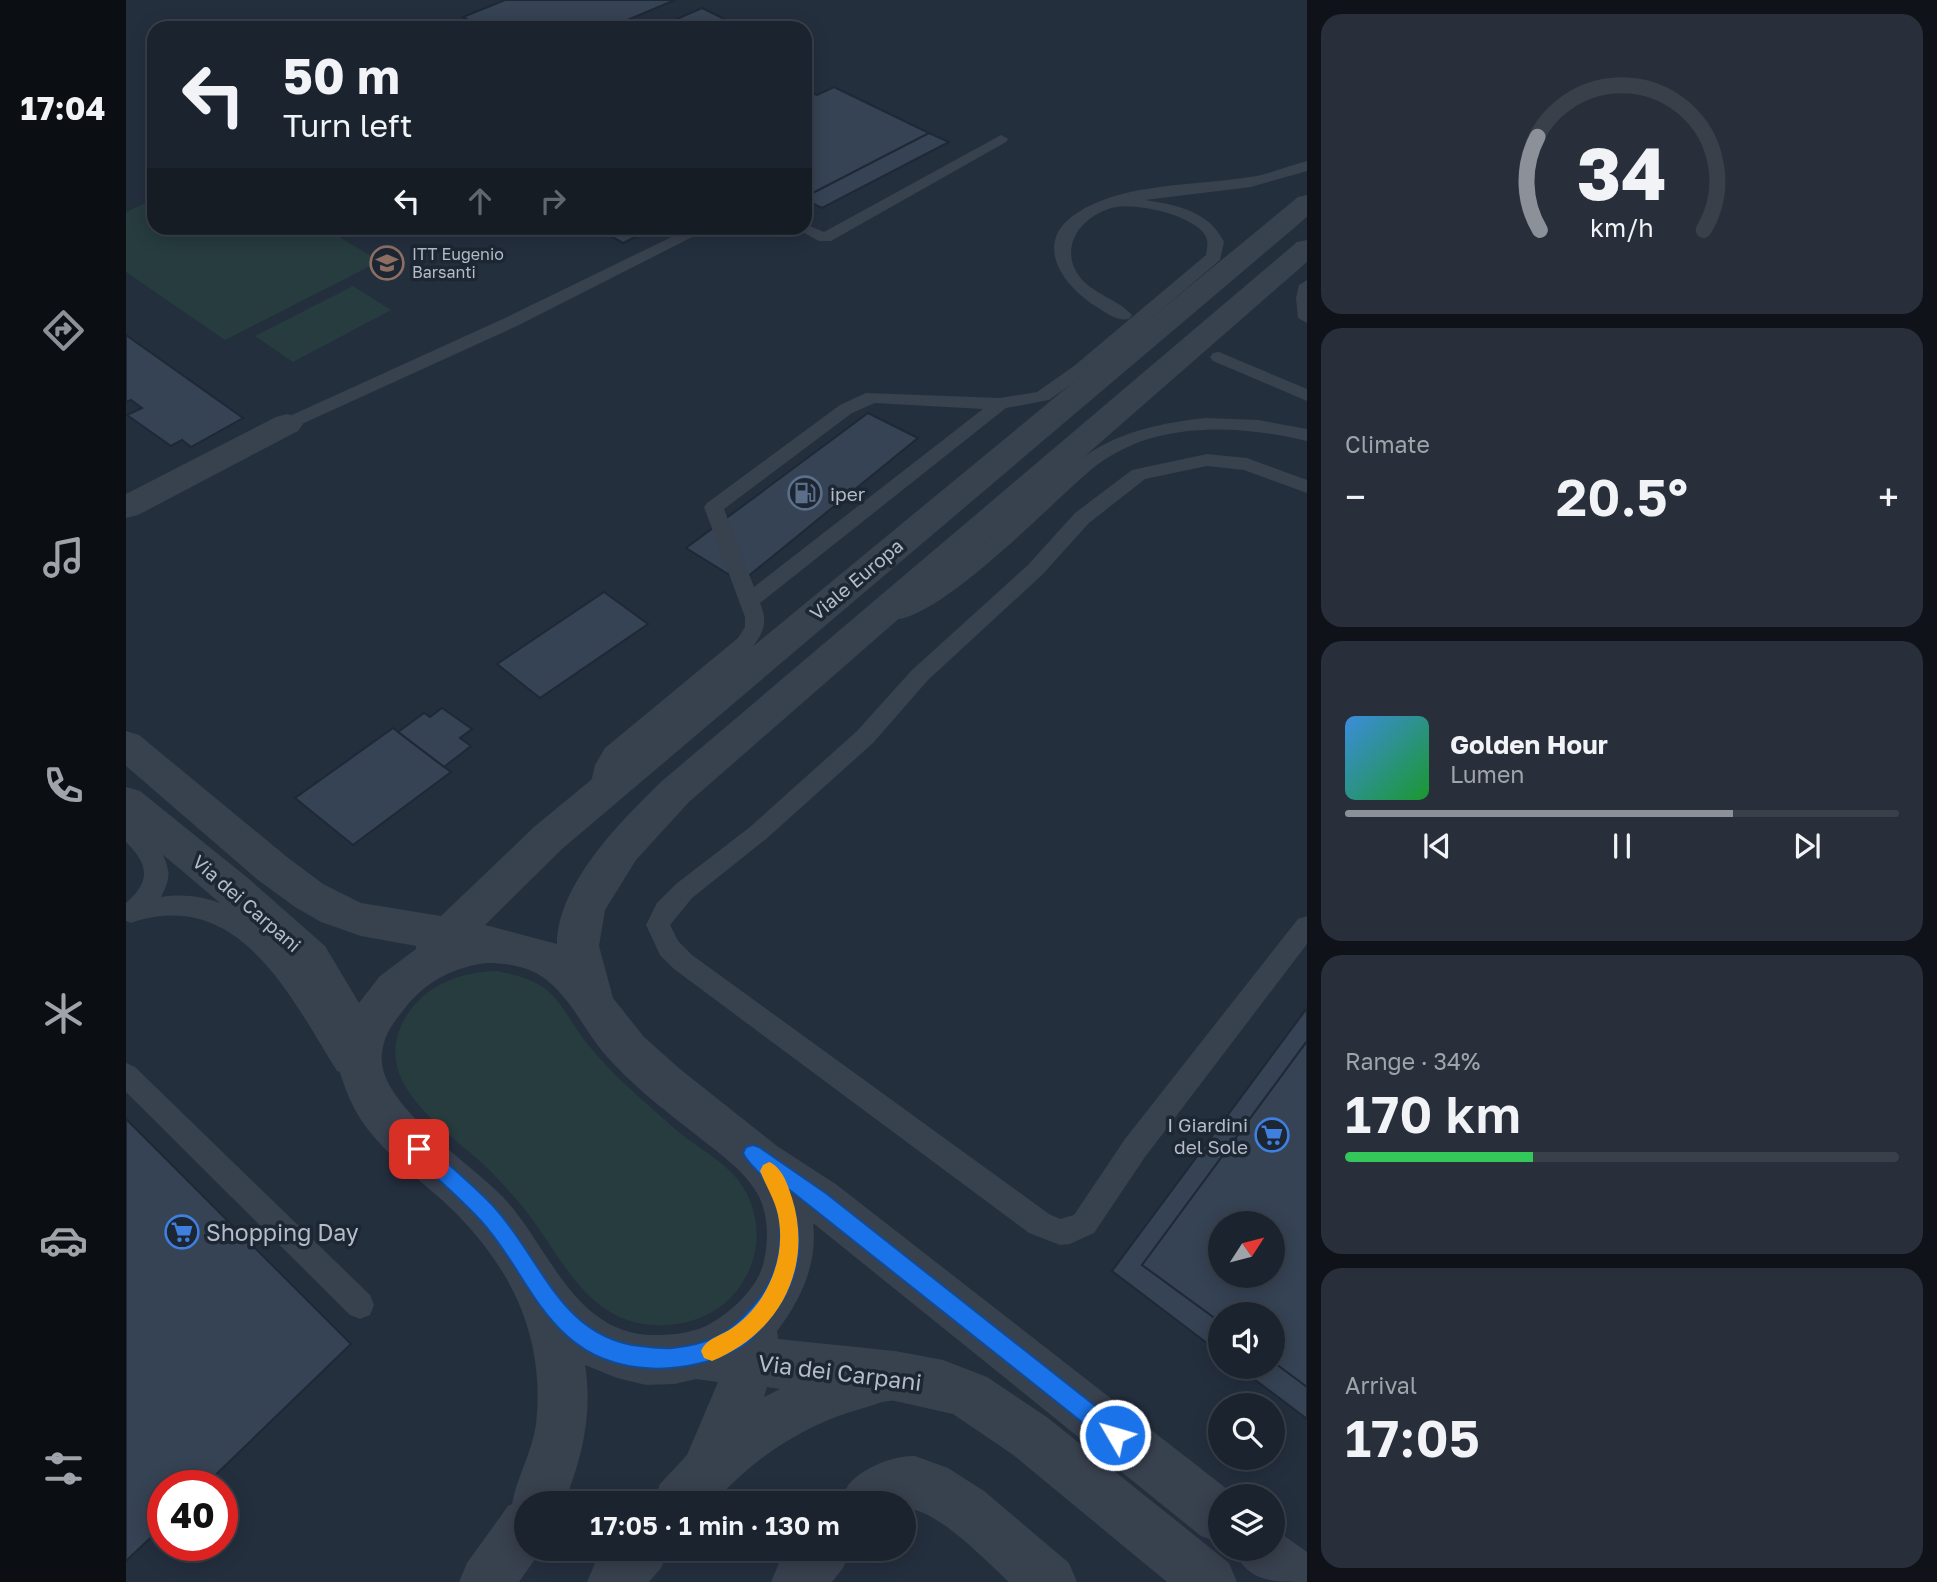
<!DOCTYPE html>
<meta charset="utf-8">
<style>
:root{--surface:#1b232e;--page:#282f3a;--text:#f1f3f6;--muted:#a0a4aa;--line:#39404a;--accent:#8c9099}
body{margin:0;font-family:"Golos Text",sans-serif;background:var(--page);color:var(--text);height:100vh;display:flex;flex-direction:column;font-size:26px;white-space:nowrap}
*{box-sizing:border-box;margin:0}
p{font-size:23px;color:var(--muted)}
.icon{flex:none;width:38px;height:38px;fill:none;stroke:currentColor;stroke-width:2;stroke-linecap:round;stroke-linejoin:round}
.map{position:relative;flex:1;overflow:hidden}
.sheet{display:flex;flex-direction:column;gap:14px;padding:14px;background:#0f1319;width:630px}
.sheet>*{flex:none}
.hud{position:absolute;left:21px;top:21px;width:665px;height:214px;border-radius:21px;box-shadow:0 4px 18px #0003,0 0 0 2px var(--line);background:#1b232e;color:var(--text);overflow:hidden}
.needle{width:46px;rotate:54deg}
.buttons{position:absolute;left:1082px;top:1211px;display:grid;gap:14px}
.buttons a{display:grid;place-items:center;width:77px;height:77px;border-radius:50%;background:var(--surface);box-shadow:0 4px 18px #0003,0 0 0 2px var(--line);font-size:35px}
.speed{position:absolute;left:21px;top:1470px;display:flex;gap:14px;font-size:35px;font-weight:700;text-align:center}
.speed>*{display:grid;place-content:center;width:91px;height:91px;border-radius:50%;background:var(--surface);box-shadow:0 4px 18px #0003,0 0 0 2px var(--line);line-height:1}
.speed .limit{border:10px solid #d22;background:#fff;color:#111}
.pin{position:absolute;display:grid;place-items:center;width:60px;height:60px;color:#fff;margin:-30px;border-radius:14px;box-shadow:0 4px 10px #0006}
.me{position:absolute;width:77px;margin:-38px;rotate:308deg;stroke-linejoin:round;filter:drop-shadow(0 0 5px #0008)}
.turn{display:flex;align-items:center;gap:24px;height:147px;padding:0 21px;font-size:32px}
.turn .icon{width:91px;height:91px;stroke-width:2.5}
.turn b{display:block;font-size:49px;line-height:60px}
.lanes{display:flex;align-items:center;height:66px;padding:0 21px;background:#0003;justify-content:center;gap:35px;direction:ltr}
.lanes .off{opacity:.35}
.big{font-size:52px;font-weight:600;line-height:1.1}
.sheet .widget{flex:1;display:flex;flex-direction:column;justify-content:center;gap:10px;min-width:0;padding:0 24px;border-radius:21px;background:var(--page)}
.sheet .dial{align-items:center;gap:0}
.dial svg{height:182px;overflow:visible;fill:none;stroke:var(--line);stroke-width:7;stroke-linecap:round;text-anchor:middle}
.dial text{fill:var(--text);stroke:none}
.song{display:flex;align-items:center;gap:21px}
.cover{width:84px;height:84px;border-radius:10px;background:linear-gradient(135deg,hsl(210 70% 55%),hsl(130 70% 35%))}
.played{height:7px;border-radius:4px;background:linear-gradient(90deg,var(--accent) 70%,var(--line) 70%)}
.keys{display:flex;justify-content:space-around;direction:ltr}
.heat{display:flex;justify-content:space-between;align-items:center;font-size:38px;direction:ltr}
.charge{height:10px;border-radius:5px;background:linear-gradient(90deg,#34c759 34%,var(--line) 0)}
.trip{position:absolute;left:388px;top:1491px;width:402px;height:70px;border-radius:35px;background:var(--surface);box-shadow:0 4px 18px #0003,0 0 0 2px var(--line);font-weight:600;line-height:70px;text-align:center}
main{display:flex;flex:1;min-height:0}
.tabs{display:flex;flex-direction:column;width:126px;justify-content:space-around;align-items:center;background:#0b0e12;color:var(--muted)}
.tabs .icon{width:49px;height:49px}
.tabs .on{color:var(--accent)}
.tabs b{font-size:32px;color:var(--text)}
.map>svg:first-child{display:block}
</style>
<main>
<nav class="tabs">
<b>17:04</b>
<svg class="icon on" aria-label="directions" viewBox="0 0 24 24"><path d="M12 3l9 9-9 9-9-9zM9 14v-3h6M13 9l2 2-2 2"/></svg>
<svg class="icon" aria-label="music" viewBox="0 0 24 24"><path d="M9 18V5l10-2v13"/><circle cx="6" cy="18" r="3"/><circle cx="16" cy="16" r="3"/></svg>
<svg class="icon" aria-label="phone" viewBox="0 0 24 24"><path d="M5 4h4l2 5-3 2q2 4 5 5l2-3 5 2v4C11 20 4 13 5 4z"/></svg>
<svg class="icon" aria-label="climate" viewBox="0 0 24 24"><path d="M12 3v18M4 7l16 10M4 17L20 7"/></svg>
<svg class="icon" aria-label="car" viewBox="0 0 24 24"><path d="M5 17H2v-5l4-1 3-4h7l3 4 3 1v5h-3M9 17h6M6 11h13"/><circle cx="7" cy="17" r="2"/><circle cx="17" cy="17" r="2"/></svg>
<svg class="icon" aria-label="filters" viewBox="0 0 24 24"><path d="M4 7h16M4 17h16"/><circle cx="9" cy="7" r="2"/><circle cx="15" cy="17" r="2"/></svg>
</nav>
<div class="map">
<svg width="1181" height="1582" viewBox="0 0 1181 1582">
<rect width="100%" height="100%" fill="#242f3e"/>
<!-- green -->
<path fill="#263c3f" d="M28,199V228H198L254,261L99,340L0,272V212Z
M227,286L265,310L167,362L129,336Z
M371,971C389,975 406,978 421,990C438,1005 448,1028 463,1046C487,1076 519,1102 548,1128C570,1148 606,1164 620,1192C638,1227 633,1267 606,1296C585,1320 548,1329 517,1324C453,1314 429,1242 390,1199C380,1188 369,1175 357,1164C313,1124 236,1076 285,1009C306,982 338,972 371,971Z"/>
<!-- building -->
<path fill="#364354" stroke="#1f2835" stroke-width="2" fill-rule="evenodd" d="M379,0H549L494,23L504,28H357L337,17Z
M576,8L617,28H530Z
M708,87L803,133L679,197V90L691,95Z
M803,133L823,142L696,208L679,200V197Z
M472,228H528L497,243Z
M0,335L117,418L65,447L56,440L45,446L1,415L16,408L5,400L0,402Z
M742,413L792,438L615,582L560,548Z
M478,592L522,624L414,698L371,664Z
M316,708L346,729L334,738L345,746L318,767L272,732L298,713L304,717Z
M267,728L325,772L227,845L169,798Z
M1181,1008V1041L1016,1265L1094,1322V1353L986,1271Z
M1181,1041V1387L1146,1361V1314H1094V1322L1016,1265ZM1094,1223H1146V1276H1094Z
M0,1119L225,1344L78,1486H37V1526L0,1561Z
M1146,1361L1181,1387V1419L1112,1367H1146Z"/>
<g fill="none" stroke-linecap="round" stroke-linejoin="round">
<!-- service -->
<path fill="#38414e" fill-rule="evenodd" d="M875,135L882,139L880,142L705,241H693L669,228H679V224L698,232Z
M1181,161V171L1125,187L1019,200C1051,205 1083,211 1098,242L1094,260L960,374L923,400L880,408L634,603C642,623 638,631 626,648L495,760L481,801L473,804L465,801L462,795L469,765L479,748L612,638L619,627V617L578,507L581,503L714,405L740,393L874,398L911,392L948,366L1080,255C1081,248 1083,242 1079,235C1067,215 1011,203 990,207C959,213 933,243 951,273C964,294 991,298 1006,315L1003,319C992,321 983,315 974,309C938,288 904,243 951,213C998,182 1071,186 1124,177C1144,174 1162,166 1181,161ZM749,403L857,409L628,587L598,509L726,413Z
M564,228H584L391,326L167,428H155L152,424L155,420L379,318Z
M1181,280V323L1172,318L1170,298L1173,285Z
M1093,352L1181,389V401L1087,361L1084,357L1087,353Z
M1080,418L1132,420L1181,429V441C1126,428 1067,423 1013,442C996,449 981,457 967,468C930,498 804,632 760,619L757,614L760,609C824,578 857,544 910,498C931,480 951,458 977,445C1009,428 1044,422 1080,418Z
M1081,454L1121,458L1181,480V493L1118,470L1081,466L1019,479L963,523L916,575L802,680L747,743L640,839L566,898L544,925L552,941L566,955L923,1214L934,1219L948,1215L999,1139L1172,919L1181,916V944L1019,1157L968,1233L944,1244L934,1245L903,1233L548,969L534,955L520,925L531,903L550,884L624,827L731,731L786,670L902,565L949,513L1006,470Z
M0,819C19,825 39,850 42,870C44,879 39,889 35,897C132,882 186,987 229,1055L233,1063L229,1071L220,1074L211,1071C164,996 113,886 5,923L0,921V903C25,881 23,865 0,842Z
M0,1063L9,1067L244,1295L248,1305L244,1315L234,1319L224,1315L0,1092Z"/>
<!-- minor -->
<path fill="#38414e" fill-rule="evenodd" d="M161,414L172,417L177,424L172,431L12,515L0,518V494L150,417Z
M789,1456L822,1468L858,1491L943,1563L951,1582H883C861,1562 808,1506 779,1509V1503H715C717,1497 719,1488 724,1483C738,1467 769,1455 789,1456Z
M664,1549H725L717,1568L706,1582H645L653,1563Z"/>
<!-- tertiary -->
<path fill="#38414e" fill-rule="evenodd" d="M1181,195V217L436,849L359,925L431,944C432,883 495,821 536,781L1171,242L1181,240V262L563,802L510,860L479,910L473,946L487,998L518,1037L554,1069L651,1146L711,1185L1110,1496H1094V1543L1075,1536L687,1223C692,1263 675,1300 651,1331L652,1339L769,1351L817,1360L861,1377L922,1418L1103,1563L1111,1582H1041L886,1454L827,1414L769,1401C758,1400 749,1405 738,1408C680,1423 627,1458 588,1503H527L534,1484L561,1455L592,1382L570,1379L549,1384L520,1385L491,1378L459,1365C467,1414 456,1458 438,1503H401V1549H416L393,1582H333L341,1563L382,1506L386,1504C390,1479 406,1453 410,1424C420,1332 382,1261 316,1200C290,1177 261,1155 240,1127C217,1096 211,1059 199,1024C193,1007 181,989 171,973C161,958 142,946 129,934C87,896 43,860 0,824V787L14,791L123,879L199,946L233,1003L254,976L290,949V946L235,936L195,922L169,907L132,880L0,766V731L13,735L161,857L197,884L235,903L315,916L408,827L1172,197ZM361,963C380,963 400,966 415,976C443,995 456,1026 476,1051C503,1083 537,1109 569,1134C591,1152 616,1168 631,1193C643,1213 643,1243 637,1265C630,1290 602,1315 580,1326C564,1333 547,1335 530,1335C448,1336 424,1247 377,1197C345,1163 249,1103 256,1053C258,1034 268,1022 279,1008C300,981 328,967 361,963ZM641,1387L654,1389L638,1397Z
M1146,1527L1181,1552V1582C1144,1582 1122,1582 1107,1549H1146Z
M481,1549H543L535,1568L523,1582H461L469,1563Z"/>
</g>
<!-- route -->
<path fill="#1a73e8" stroke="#114b97" stroke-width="2" d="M293,1141L299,1143C322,1165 348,1185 369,1208C416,1260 435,1337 514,1346C524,1347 535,1349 546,1348C583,1344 602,1335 627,1306C658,1271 664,1218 637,1178C631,1169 622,1164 617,1153L620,1147L627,1145L633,1147L701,1194L996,1427L1000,1435L996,1442L989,1445L981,1442L661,1188C680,1234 678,1277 645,1317C636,1327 627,1340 615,1347C563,1377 487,1378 441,1336C405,1304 388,1257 355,1221C334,1198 309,1177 286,1155L283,1149L286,1143Z"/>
<!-- slow -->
<path fill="#f59e0b" d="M643,1162C656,1167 662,1185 666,1198C688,1268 653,1334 586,1361L578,1358L575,1351C581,1337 598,1335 609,1326C641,1303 659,1259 653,1221C651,1203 641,1188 634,1171L637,1165Z"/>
<!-- icons -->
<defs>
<symbol id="school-ring" viewBox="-11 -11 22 22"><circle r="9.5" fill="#1d2633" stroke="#8d6e63" stroke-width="1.5"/><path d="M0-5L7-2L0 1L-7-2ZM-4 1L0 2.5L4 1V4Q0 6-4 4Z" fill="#8d6e63"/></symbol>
<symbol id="fuel-ring" viewBox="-11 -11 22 22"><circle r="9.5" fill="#1d2633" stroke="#5c6f8a" stroke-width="1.5"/><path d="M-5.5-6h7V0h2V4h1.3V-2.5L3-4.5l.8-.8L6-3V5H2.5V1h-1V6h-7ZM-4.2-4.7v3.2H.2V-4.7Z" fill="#5c6f8a"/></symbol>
<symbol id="supermarket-ring" viewBox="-11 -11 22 22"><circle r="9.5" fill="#1d2633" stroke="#3f7fe0" stroke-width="1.5"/><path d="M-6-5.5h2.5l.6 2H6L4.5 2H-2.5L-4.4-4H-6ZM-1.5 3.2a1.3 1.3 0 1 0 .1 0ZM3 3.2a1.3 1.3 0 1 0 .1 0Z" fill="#3f7fe0"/></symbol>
</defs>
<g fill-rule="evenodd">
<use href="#school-ring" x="242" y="244" width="38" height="38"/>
<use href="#fuel-ring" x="660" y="474" width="38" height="38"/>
<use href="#supermarket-ring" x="1127" y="1116" width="38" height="38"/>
<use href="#supermarket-ring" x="37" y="1213" width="38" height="38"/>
</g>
<g text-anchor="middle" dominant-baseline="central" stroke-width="7" stroke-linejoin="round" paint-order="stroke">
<!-- far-poi labels -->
<g font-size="16" fill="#b4bcc9" stroke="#1d2633" text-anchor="start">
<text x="286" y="254">ITT Eugenio<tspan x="286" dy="18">Barsanti</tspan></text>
</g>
<!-- poi labels -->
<g font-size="19" fill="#b4bcc9" stroke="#1d2633" text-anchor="start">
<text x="704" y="493">iper</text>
<text x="1122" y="1124" text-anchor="end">I Giardini<tspan x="1122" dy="22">del Sole</tspan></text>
</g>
<!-- street labels -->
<g font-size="19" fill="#b4bcc9" stroke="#1d2633">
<text transform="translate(730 579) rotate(-40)">Viale Europa</text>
<text transform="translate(121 903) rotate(41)">Via dei Carpani</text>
</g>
<!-- near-poi labels -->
<g font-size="23" fill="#b4bcc9" stroke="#1d2633" text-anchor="start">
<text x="80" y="1232">Shopping Day</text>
</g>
<!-- near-street labels -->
<g font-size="23" fill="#b4bcc9" stroke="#1d2633">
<text transform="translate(714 1372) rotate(7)">Via dei Carpani</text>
</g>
</g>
</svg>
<div class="buttons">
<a><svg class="needle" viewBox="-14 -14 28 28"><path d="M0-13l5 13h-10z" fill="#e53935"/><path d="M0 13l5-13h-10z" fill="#a0a4aa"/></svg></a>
<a><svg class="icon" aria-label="sound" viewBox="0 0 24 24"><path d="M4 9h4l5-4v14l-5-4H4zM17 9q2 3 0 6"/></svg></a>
<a><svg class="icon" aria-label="search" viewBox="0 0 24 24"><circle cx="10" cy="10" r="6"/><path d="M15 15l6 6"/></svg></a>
<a><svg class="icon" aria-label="layers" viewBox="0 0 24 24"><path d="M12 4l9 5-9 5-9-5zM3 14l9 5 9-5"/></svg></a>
</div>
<div class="speed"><div class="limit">40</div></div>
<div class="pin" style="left:293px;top:1149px;background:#d93025"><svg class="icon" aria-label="arrive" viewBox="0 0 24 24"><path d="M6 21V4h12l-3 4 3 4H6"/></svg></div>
<svg class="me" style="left:989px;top:1435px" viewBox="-20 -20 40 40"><circle r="17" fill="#1a73e8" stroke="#fff" stroke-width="3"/><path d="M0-11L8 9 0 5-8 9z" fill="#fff"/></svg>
<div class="trip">17:05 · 1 min · 130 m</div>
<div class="hud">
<div class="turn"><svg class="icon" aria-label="left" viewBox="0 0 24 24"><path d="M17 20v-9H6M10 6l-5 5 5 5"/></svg><div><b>50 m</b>Turn left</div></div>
<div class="lanes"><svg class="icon" aria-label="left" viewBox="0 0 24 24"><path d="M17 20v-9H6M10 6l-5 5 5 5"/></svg><svg class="icon off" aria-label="ahead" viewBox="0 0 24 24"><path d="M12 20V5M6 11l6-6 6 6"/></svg><svg class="icon off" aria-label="right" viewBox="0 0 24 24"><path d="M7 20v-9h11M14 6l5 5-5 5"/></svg></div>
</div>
</div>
<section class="sheet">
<div class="widget dial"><svg viewBox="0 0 100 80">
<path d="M14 69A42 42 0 1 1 86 69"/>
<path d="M14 69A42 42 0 0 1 13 28" stroke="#8c9099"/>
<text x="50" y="56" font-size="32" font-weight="700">34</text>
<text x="50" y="72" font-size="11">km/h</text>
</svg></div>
<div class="widget"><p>Climate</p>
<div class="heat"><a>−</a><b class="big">20.5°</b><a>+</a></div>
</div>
<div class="widget">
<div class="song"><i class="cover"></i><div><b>Golden Hour</b><p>Lumen</p></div></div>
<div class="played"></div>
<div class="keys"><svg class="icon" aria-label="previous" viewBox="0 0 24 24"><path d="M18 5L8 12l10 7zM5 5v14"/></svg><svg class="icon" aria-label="pause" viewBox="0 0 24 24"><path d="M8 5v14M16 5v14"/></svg><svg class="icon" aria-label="next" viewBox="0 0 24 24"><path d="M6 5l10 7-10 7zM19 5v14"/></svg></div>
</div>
<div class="widget"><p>Range · 34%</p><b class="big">170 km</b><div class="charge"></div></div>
<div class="widget"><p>Arrival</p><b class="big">17:05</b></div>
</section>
</main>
